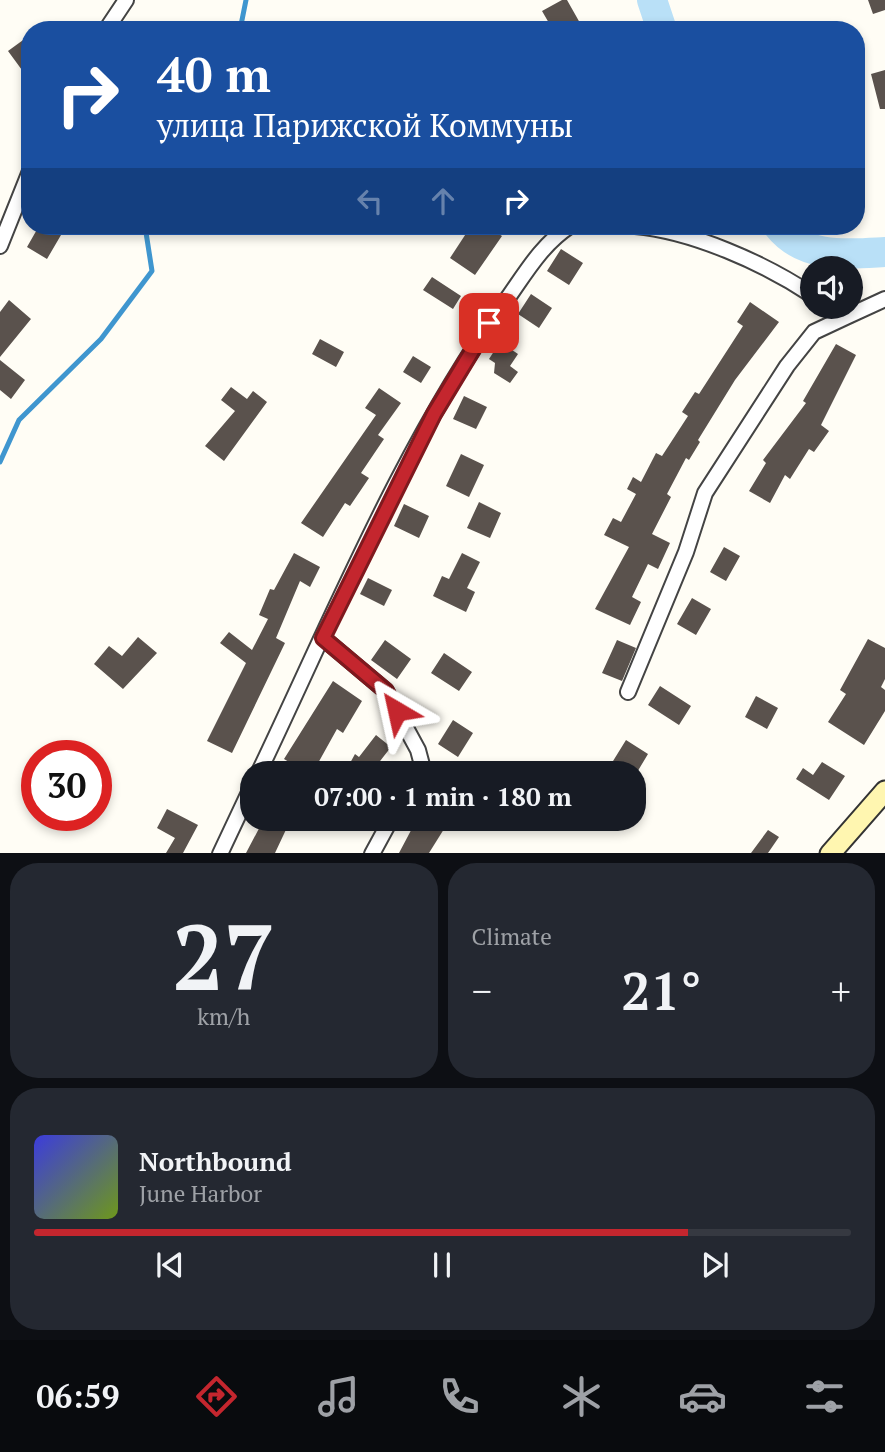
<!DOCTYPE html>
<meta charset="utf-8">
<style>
:root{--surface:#171b24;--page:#242831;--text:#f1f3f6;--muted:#9ea1a6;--line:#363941;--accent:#c4262e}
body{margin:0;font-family:"PT Serif",serif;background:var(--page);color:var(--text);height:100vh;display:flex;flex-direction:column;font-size:26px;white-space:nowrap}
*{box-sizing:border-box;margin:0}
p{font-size:23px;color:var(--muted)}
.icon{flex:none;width:38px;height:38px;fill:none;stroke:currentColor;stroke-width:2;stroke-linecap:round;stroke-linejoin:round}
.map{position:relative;height:853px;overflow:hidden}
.panel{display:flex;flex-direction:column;gap:10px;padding:10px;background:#0d0f14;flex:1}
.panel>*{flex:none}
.guide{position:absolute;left:21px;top:21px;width:844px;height:214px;border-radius:28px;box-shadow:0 4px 10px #0003;background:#1a4fa0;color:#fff;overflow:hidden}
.fabs{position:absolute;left:800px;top:256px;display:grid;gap:14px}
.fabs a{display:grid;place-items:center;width:63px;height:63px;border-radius:50%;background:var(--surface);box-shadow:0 4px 10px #0003;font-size:35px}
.speed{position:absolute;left:21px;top:740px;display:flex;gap:14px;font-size:35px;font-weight:700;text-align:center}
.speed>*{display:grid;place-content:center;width:91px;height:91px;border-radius:50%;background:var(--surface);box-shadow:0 4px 10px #0003;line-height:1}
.speed .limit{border:10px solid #d22;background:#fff;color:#111}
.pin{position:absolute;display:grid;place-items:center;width:60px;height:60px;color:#fff;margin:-30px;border-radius:14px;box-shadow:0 4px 10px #0006}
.me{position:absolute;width:77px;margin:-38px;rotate:324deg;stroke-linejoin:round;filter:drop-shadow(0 0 5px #0008)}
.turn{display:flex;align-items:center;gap:24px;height:147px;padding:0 21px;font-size:32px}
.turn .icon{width:91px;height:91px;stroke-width:2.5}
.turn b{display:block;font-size:49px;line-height:60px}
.lanes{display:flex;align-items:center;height:66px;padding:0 21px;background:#0003;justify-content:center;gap:35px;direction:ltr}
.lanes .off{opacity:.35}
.big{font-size:52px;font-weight:700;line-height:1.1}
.panel .widget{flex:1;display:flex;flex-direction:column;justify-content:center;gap:10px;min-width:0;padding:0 24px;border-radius:28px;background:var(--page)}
.panel .dial{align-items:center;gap:0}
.dial b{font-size:91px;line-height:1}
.song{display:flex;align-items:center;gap:21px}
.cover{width:84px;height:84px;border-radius:10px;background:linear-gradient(135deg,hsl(240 70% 55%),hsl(80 70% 35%))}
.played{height:7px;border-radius:4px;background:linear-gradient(90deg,var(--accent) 80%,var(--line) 80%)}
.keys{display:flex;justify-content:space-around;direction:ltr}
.heat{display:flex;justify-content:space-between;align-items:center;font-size:38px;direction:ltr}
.panel .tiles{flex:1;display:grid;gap:10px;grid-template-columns:1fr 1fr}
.widget:last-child{grid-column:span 2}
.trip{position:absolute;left:240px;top:761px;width:406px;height:70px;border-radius:28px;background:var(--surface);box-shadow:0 4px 10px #0003;font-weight:700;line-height:70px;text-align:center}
.tabs{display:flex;height:112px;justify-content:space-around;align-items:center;background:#090b0e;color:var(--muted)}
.tabs .icon{width:49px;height:49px}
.tabs .selected{color:var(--accent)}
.tabs b{font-size:32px;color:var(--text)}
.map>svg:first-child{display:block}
</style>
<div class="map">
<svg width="885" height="854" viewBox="0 0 885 854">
<rect width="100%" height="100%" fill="#fffdf5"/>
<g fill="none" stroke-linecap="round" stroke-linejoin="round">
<!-- stream -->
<path stroke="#3f96cf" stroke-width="5" d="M240,30L246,0
M0,462L19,420L101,339L152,271L145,226"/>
<!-- river -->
<path stroke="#b9e0f7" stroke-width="30" d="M652,0L662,30
M778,226C804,259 847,254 885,252"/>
</g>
<!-- building -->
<path fill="#5a524d" d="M562,0H567L580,23L567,30H553L542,11Z
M868,0H885V10L873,14Z
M30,35V81L8,51Z
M885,70V109H880L871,74Z
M39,226H47L61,235L47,259L27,247Z
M471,226H486L502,236L475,275L450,258Z
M561,249L583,263L569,285L547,271Z
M432,277L461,296L453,309L423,290Z
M531,294L552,308L539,328L518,314Z
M9,300L31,319L0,357V312Z
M750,302L779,322L735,380L698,440L700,442L689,460L686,458L667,494L671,497L652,534L670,543L658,569L648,564L632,597L641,602L630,625L595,609L629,547L604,535L613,518L621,522L636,494L627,489L633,477L641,482L656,453L662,456L688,416L682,412L695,392L699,394L743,326L737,322Z
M320,339L344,352L336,367L312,354Z
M500,342L518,354L510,366L518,372L510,383L494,373L495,363L489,359Z
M836,344L856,355L821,425L829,431L814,452L809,449L790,479L785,475L770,503L749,491L766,463L763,460L806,403L803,401Z
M413,356L431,367L421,383L403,372Z
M0,360L25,380L11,399L0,390Z
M231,387L247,399L253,391L267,402L224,461L205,446L235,411L221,400Z
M379,388L401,403L378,435L384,439L361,473L369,478L350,506L345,503L323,537L301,523L376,415L365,408Z
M464,396L487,407L476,429L453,419Z
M461,454L484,465L469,497L446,486Z
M479,502L501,513L490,538L467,528Z
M404,504L429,516L419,538L394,526Z
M724,547L740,556L726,581L710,572Z
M294,553L320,567L310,587L300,581L276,638L285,643L232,753L207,741L246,663L220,643L229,632L252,650L268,619L259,615L270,589L274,590Z
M462,553L480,562L467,588L475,592L466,612L433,596L442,576L449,579Z
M368,578L392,590L384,606L360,594Z
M692,598L711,609L696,635L677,624Z
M138,637L157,653L123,689L94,664L109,646L122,656Z
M868,639L885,648V679L881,687L885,690V711L864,745L828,722L846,694L840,690Z
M385,640L411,659L397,679L371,660Z
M617,640L636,648L622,681L602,673Z
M444,653L472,672L459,691L431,673Z
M333,681L362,701L343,733L337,729L312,774H309L284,759Z
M660,686L691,706L679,725L648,705Z
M756,696L778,708L767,729L745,717Z
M453,720L473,733L458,757L438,744Z
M376,735L391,747L370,774H344L355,754L359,757Z
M626,740L648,754L636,774H605Z
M822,762L845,776L829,800L796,779L803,768L813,775Z
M167,809L198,825L183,853H166L175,838L157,828Z
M264,819H291L275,853H246Z
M417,819H426L444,829L429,853H399Z
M768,830L779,837L768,853H751Z"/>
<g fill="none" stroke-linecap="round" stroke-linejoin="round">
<defs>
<path id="street" d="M106,30L126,0
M635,226C692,231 764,263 812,295
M0,246L30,171
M830,306L846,317L885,299
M323,638L386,691L418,750L422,765L417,774
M628,692L686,552L705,493L787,366L814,332L846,317
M258,774C333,617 404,442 505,302C525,274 541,245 570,226
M220,854L252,786
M372,854L391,819"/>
<path id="secondary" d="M830,854L885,791"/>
</defs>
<!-- street casing -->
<use href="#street" stroke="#444" stroke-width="18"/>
<!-- secondary casing -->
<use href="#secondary" stroke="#333" stroke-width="23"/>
<!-- street -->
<use href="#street" stroke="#fff" stroke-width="14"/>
<!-- secondary -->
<use href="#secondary" stroke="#fff6b0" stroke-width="19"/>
</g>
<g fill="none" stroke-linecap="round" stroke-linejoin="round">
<defs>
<path id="route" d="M397,711L386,691L323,638L434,414L489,323"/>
</defs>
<!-- route casing -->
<use href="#route" stroke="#7f191e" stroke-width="18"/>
<!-- route -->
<use href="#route" stroke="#c4262e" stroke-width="12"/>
</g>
</svg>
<div class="fabs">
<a><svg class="icon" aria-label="sound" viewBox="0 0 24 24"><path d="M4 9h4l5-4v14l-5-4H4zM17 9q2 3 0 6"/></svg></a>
</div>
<div class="speed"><div class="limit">30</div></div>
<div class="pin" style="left:489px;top:323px;background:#d93025"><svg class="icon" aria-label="arrive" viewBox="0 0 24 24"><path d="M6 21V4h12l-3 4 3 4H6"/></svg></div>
<svg class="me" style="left:397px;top:711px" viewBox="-20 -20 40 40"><path d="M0-17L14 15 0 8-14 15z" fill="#c4262e" stroke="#fff" stroke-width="4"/></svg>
<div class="trip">07:00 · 1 min · 180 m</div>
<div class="guide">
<div class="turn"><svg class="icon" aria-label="right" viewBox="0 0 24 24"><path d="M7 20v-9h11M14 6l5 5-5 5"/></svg><div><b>40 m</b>улица Парижской Коммуны</div></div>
<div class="lanes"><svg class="icon off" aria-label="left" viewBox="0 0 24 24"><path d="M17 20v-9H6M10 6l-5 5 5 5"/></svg><svg class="icon off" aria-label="ahead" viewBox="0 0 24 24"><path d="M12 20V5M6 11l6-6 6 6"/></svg><svg class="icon" aria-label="right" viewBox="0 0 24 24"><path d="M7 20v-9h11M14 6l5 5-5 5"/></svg></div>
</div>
</div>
<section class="panel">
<div class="tiles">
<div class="widget dial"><b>27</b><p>km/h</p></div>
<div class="widget"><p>Climate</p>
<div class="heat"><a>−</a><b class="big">21°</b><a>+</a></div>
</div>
<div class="widget">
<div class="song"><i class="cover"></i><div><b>Northbound</b><p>June Harbor</p></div></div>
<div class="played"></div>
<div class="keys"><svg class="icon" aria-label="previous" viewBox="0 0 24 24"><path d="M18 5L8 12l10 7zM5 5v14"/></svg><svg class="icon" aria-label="pause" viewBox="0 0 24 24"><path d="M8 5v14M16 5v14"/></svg><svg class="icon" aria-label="next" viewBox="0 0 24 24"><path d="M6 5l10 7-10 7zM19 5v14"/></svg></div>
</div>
</div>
</section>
<nav class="tabs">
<b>06:59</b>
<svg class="icon selected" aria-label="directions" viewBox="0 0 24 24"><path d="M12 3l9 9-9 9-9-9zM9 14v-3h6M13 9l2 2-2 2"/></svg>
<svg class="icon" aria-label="music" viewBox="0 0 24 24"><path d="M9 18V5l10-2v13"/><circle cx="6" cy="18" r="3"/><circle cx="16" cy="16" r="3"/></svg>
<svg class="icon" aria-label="phone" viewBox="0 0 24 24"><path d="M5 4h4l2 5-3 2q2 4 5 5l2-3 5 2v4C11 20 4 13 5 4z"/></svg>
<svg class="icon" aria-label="climate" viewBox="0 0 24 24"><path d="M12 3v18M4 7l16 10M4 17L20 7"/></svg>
<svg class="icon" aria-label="car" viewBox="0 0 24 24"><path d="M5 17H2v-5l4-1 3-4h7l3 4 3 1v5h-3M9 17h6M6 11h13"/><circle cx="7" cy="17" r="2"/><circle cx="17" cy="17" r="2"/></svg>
<svg class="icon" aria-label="filters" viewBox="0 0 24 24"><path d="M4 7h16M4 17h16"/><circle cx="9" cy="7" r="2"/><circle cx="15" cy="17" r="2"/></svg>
</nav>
